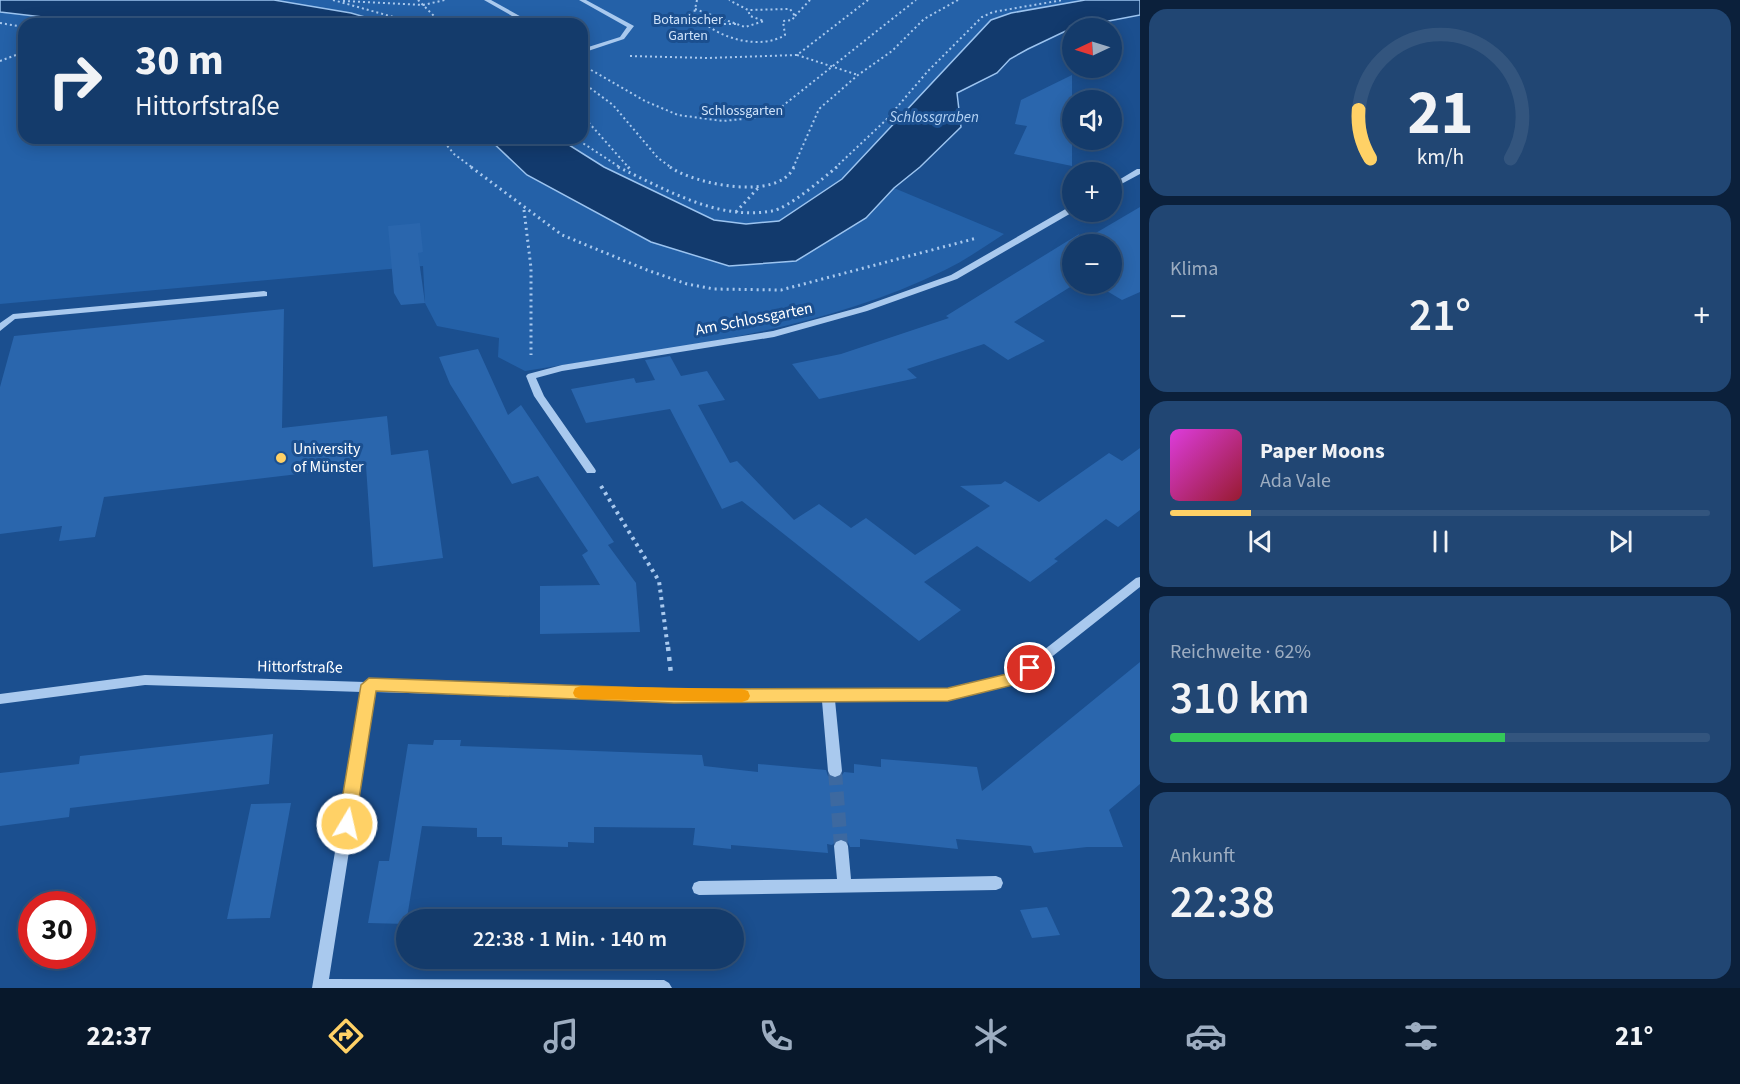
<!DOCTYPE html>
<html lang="de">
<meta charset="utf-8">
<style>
:root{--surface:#143b6b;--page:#214673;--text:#f1f3f6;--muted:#9dadc1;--line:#33557e;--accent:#ffd166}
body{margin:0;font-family:"Source Sans 3",sans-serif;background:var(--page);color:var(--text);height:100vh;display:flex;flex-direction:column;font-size:22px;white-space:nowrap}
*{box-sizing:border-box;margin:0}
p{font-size:20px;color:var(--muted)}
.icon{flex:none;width:33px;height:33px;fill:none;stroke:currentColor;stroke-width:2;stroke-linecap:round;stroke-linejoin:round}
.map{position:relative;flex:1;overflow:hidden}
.side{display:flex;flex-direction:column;gap:9px;padding:9px;background:#0b203b;width:600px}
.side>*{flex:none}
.top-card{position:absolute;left:18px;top:18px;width:570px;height:126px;border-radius:18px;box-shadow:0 3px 15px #0003,0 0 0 2px var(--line);background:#143b6b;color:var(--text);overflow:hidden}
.needle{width:39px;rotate:266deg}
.tools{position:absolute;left:1062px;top:18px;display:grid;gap:12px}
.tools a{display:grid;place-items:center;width:60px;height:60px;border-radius:50%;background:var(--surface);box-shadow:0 3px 15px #0003,0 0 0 2px var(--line);font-size:30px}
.speed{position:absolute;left:18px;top:891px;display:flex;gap:12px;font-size:30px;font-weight:700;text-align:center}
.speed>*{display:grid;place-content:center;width:78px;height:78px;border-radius:50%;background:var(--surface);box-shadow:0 3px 15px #0003,0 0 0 2px var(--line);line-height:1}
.speed .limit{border:9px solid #d22;background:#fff;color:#111}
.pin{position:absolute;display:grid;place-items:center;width:51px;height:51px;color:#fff;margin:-26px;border:3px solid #fff;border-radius:50%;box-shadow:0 2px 6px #0007}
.me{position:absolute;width:66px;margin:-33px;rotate:9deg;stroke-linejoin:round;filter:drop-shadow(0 0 4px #0008)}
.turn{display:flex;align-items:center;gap:21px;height:126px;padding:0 18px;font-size:27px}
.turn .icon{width:78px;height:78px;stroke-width:2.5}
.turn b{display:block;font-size:42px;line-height:51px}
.big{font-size:45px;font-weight:600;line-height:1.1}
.side .tile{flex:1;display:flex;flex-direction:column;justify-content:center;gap:9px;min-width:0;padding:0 21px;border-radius:18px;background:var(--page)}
.side .dial{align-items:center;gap:0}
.dial svg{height:156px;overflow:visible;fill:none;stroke:var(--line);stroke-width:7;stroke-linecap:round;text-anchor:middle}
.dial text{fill:var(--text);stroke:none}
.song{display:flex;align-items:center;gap:18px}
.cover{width:72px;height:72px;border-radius:9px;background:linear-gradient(135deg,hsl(300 70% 55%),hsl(350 70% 35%))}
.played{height:6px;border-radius:3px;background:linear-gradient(90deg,var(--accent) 15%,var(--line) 15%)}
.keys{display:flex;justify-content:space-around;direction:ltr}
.heat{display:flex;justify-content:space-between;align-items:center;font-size:33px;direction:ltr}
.charge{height:9px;border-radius:4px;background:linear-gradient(90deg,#34c759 62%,var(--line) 0)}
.trip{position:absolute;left:396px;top:909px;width:348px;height:60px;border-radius:30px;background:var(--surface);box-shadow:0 3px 15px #0003,0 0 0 2px var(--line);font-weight:600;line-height:60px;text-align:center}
.dock{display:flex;height:96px;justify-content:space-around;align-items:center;background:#08182b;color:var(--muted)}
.dock .icon{width:42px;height:42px}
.dock .on{color:var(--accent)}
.dock b{font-size:27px;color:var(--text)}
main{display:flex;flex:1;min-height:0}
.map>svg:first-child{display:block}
</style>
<main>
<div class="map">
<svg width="1140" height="988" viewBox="0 0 1140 988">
<rect width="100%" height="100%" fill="#1b4f8f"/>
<!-- green -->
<path fill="#2461a8" d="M274,0H1085L1011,13L991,20L842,179L779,221L746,224L714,220L604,167L558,138H582V24H389L351,13Z
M0,12L103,24H24V138H488L527,175L651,242L729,266L866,218L894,188L1004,234C985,246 966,260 945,270C815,334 667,348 525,371L498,357L499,338L437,326L425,303L423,266L0,304Z"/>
<!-- water -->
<path fill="#123a6d" stroke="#9cc4f0" stroke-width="1.5" d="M0,0H274L351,13L389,24H103L0,12Z
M1085,0H1140V15L1072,28L1028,49L1010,59L997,73L957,93L961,127L920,167L894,188L866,218L796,261L729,266L651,242L527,175L488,138H558L604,167L714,220L746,224L779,221L842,179L991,20L1011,13Z"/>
<!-- building -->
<path fill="#2a66ad" d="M1072,75V166L1014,154L1027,126L1015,124L1021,100Z
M1140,207V292L1122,300L1095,284H1112V244H1077Z
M420,223L423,252L418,253L425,303L401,305L394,293L388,226Z
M1079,234L1076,244H1072V284H1075L1014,322L1045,341L1008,360L984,344L907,369L917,378L819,399L792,364L841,354L949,318L946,316Z
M284,309L282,428L387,416L391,455L428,450L443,558L373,567L366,466L104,497L95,537L59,541L62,526L0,534V387L14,336Z
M478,349L508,415L521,405L614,542L608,545L636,583L640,632L540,634V586L600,585L582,555L588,551L538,476L512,484L450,384L439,357Z
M670,356L681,376L707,371L725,400L698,405L730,463L737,461L794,520L819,504L851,528L866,518L915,555L990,506L960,486L1001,484L1005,481L1039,502L1109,453L1122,461L1140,448V510L1118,527L1106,519L1054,559L1058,561L1030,582L977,546L924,582L961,610L919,641L742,501L722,509L670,409L586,423L571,389L634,378L636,383L655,380L645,360Z
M1140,662V784L1109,810L1123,847H1087L1034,853L1031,846L956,839L958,849L860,839V847H850L847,840L840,838L832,845L827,844L828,853L731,845V849L693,845L695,828L594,827V843L568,842V847L502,845V837H477V828L422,826L406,924L368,923L379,861H389L408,744L433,745L434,740H461L460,746L702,755L704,766L758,772V764L826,770L828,776L834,779L841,777L844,772L854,773V764L881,767V759L943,764L977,767L982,791Z
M273,734L269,784L70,808L69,817L0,826V773L79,764L80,756Z
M291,803L270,918L227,919L251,804Z
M1047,907L1060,935L1032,938L1020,910Z"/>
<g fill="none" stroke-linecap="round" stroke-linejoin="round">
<!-- minor-tunnel -->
<path stroke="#3d69a0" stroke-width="14" stroke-dasharray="14 7" stroke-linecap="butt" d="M835,771L841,846"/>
<!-- path-far3 -->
<path stroke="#a9c9ee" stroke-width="2" stroke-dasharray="2 3" stroke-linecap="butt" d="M333,0L404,20L408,24
M418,0L442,24
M697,0L693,18L720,24H739
M343,1L423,5L445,0
M695,9L745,27L764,21L750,16L748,10
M795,16L810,0
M701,20C720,39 761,50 785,35L783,21L792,20L795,16L790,9L748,10L729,0
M0,23L24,27
M797,55L858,75
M630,56L708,58L797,55L868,0
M0,61L24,52
M591,70L645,101L678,115L723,121L753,118L780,108L916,0
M582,82L613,105L658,158L672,168
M582,115L629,168
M441,138L454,154L473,168
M575,138L621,168
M793,168L819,109L858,75L892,51L924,19L958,0
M835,168L886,120L928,71L982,17L993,12L1063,0"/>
<!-- path-far2 -->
<path stroke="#a9c9ee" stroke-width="3" stroke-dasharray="2 4" stroke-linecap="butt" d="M471,167L562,235L647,270L687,284L714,289L781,290L977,238
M618,167C665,189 718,221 772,211C789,208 823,178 837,167
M628,167L632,171
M670,167C694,184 778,202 794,167
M524,210L531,268V355
M736,212L758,188"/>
<!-- path-far1 -->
<path stroke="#a9c9ee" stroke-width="4" stroke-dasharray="3 4.5" stroke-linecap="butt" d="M601,486L659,581L668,649"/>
<!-- path -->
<path stroke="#a9c9ee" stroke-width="4.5" stroke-dasharray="4 6" stroke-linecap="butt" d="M668,647L671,674"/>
<!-- minor -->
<path fill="#a9c9ee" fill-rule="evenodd" d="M484,0H491L534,24H526Z
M579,0H586L634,26L624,39L582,53V49L620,37L627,27Z
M1137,169H1140V174L1112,189V184Z
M1069,207H1072L1073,212L957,279L867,311L774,337L562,371L536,378L544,396L595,469L596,471L595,473H587L534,396L526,376L528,374L562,365L773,331L861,307L951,275Z
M264,291L267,292V296L15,319L0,331V323L13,314Z
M1140,577V587L1020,682L948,700H835L842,771L840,775L835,777L830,775L828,771L822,701H674L374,692L329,979L664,980L669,983L672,988H312L362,692L145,685L0,704V694L145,675L365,682L369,680L374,682L674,691L948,690L1012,675L1136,578Z
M841,840L846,842L848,846L851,879L996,876L1001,878L1003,883L1001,888L996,890L699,895L694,893L692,888L694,883L699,881L837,879L834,846L836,842Z"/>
</g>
<!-- route -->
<path fill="#ffd166" stroke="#a68842" stroke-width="1.5" d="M1030,661L1038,668L1021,683L948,701L674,703L376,691L355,824L353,829L347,832L340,829L338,824L361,685L369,678L674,689L948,688L1011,673Z"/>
<!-- slow -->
<path fill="#f59e0b" d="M581,686L742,689L748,691L750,696L748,700L742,702L581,699L575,697L573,693L575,688Z"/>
<!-- markers -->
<circle fill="#ffd166" stroke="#1b4f8f" stroke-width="2" cx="281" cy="458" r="6"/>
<g text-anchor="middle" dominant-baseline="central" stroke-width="6" stroke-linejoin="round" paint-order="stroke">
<!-- far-park labels -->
<g font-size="14" fill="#cfe3fa" stroke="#1b4f8f">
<text x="688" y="20">Botanischer<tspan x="688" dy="16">Garten</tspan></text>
<text x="742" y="111">Schlossgarten</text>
</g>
<!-- far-water labels -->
<g font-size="15" font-style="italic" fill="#b5d3f5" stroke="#1b4f8f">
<text x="934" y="117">Schlossgraben</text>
</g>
<!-- street labels -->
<g font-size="16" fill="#fff" stroke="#1b4f8f">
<text transform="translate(754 319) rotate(-11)">Am Schlossgarten</text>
<text transform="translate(300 667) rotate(1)">Hittorfstraße</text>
</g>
<!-- poi labels -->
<g font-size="16" fill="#fff" stroke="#1b4f8f" text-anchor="start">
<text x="293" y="449">University<tspan x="293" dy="18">of Münster</tspan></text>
</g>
</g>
</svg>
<div class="tools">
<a><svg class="needle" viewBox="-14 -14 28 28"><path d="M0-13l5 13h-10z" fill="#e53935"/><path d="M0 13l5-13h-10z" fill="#9dadc1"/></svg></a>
<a><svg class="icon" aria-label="sound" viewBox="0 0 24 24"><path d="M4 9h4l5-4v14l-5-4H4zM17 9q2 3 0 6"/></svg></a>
<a>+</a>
<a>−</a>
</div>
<div class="speed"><div class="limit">30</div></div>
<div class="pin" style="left:1030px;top:668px;background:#d93025"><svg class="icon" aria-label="arrive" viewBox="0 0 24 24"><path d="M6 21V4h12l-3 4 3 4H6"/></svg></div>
<svg class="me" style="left:347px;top:824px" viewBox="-20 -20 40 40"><circle r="17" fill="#ffd166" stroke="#fff" stroke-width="3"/><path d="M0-11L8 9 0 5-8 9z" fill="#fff"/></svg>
<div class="trip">22:38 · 1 Min. · 140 m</div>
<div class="top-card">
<div class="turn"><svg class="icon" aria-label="right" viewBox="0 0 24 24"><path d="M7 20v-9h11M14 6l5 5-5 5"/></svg><div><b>30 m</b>Hittorfstraße</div></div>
</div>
</div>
<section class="side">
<div class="tile dial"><svg viewBox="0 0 100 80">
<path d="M14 69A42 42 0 1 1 86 69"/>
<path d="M14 69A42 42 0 0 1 8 44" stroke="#ffd166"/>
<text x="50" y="56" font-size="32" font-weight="700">21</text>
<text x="50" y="72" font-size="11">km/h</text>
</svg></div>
<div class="tile"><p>Klima</p>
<div class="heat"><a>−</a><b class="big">21°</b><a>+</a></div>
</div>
<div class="tile">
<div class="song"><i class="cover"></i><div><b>Paper Moons</b><p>Ada Vale</p></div></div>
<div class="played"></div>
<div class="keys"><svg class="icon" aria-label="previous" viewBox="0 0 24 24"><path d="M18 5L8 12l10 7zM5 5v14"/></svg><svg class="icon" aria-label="pause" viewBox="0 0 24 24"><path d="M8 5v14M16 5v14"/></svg><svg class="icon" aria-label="next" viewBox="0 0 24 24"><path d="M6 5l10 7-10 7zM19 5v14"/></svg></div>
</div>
<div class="tile"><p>Reichweite · 62%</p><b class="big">310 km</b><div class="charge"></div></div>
<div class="tile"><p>Ankunft</p><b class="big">22:38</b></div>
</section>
</main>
<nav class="dock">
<b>22:37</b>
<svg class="icon on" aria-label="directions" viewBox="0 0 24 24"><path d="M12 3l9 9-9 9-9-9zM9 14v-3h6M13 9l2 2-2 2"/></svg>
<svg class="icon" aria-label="music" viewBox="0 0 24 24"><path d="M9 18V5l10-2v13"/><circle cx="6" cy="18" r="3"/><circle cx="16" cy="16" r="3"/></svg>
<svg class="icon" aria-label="phone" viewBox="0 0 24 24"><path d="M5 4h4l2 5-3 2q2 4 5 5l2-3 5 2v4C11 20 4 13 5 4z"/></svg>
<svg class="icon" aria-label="climate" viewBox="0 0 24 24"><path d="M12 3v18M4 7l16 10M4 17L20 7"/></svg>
<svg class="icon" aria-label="car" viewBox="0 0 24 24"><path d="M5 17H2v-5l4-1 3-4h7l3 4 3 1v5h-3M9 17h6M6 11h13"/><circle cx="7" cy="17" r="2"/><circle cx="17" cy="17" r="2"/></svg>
<svg class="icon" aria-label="filters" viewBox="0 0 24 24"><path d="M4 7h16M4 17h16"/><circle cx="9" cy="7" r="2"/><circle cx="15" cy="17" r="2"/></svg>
<b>21°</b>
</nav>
